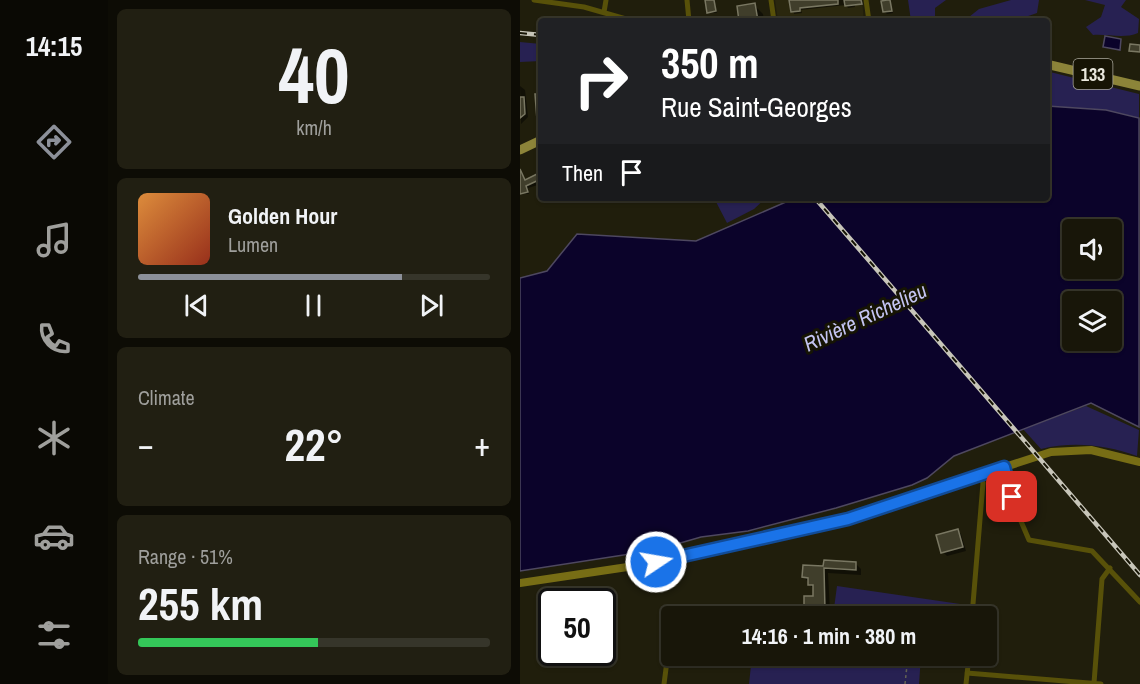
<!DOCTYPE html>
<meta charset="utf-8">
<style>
:root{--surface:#181609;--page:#211f12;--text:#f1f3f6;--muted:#9f9f9c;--line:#36352a;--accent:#8c9099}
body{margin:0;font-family:"Archivo Narrow",sans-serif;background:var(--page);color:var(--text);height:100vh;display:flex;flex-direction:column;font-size:22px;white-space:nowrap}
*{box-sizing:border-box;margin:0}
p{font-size:20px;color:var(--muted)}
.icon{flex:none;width:33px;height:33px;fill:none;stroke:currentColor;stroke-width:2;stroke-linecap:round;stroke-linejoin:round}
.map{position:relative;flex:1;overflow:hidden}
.drawer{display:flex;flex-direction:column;gap:9px;padding:9px;background:#0d0c05;width:412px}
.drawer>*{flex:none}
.hud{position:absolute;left:18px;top:18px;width:512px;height:183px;border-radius:6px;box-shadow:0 2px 4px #0004,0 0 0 2px var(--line);background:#202124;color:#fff;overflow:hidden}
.fabs{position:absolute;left:542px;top:219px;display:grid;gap:12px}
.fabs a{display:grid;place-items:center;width:60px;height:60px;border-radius:6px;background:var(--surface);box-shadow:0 2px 4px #0004,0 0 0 2px var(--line);font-size:30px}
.speed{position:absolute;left:18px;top:588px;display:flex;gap:12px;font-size:30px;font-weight:700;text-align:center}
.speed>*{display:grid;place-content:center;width:78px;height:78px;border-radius:50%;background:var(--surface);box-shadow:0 2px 4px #0004,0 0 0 2px var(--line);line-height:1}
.speed .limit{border:3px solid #111;border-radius:9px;background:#fff;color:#111}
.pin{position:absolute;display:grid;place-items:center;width:51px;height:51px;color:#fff;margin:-26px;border-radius:12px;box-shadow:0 3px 9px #0006}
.me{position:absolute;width:66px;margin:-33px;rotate:78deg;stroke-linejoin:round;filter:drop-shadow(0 0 4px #0008)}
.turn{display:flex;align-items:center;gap:21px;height:126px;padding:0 24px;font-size:27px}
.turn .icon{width:78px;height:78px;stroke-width:2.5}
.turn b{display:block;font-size:42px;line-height:51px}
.then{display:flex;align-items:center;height:57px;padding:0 24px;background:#0003;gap:12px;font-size:22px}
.big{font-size:45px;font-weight:700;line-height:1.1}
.drawer .card{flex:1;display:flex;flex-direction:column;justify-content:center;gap:9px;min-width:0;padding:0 21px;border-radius:9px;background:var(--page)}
.drawer .dial{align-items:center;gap:0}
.dial b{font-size:78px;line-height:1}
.song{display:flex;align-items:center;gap:18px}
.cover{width:72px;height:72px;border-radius:9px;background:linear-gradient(135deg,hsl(30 70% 55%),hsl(10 70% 35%))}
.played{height:6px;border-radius:3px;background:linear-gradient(90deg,var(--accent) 75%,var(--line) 75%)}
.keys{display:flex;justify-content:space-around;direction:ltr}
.heat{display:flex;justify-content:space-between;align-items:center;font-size:33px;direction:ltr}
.charge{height:9px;border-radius:4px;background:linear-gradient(90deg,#34c759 51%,var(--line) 0)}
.trip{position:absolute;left:141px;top:606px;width:336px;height:60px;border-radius:6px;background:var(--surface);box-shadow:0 2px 4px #0004,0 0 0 2px var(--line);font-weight:700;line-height:60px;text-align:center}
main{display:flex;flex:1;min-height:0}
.tabs{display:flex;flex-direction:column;width:108px;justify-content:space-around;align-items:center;background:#0a0904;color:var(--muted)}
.tabs .icon{width:42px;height:42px}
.tabs .active{color:var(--accent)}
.tabs b{font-size:27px;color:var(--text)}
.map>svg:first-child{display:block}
</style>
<main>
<nav class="tabs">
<b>14:15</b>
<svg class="icon active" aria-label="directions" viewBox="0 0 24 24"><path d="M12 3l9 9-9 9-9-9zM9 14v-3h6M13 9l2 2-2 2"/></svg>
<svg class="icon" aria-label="music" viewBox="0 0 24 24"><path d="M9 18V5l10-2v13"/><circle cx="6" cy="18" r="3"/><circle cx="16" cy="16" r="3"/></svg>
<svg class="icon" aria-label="phone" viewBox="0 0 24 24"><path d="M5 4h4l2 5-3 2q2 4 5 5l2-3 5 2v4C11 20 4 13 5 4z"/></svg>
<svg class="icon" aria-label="climate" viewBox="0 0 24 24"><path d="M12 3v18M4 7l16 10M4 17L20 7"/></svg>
<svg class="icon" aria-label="car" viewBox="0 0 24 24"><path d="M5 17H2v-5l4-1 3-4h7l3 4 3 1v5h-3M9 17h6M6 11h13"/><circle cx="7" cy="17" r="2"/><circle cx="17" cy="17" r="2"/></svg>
<svg class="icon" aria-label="filters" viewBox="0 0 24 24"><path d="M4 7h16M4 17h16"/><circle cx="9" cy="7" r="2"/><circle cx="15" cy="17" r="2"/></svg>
</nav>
<section class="drawer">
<div class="card dial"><b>40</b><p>km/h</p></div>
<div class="card">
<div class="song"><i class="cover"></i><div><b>Golden Hour</b><p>Lumen</p></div></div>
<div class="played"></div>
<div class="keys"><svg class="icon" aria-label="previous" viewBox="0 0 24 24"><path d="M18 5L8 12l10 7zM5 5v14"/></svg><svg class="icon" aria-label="pause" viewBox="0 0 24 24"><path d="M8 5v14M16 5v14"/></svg><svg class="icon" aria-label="next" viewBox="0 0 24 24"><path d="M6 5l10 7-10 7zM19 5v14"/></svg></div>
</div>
<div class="card"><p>Climate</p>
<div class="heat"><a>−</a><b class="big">22°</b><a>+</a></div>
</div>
<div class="card"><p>Range · 51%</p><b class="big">255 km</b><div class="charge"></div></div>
</section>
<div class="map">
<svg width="620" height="684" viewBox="0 0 620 684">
<rect width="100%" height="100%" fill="#201e0c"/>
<!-- built -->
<path fill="#2a270e" d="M255,0H342L344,21H258Z"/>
<!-- green -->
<path fill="#272152" d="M388,0H426L415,8V17L435,21H391Z
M491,0H519L517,13L494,21H444L459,9Z
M565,0H606L601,7L619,19L618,33C604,39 589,34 573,35L566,27L581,17L585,5Z
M0,42L21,44V61L0,62Z
M526,71L619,94V118L586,110L527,106Z
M194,198H246L234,209L207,223Z
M566,406L619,430L617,456C586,445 554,441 521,449L503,429Z
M317,586L447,605L446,616H313Z
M232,656H401L399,684H229Z"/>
<!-- water -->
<path fill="#0b032a" stroke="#4e4860" stroke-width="1.5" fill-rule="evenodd" d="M585,36L601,39L600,50L583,47Z
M527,106L586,110L619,118V427L571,403L434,456L407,478L392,485L316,508L228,531L181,537L136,550L0,571V278L27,271L57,234L176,241L275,198H526ZM552,230H591V268H552ZM552,302H591V340H552Z"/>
<!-- shadow -->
<path fill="#0007" d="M186,0H194L197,13L188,12Z
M271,0H334L335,7L328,8L326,5L281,10L282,13L274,14Z
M370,1L373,13L367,14L364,11Z
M234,5L243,14L244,21H220Z
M0,86L5,90L8,117L1,124Z
M21,170V184L8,188L9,194L0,193V182L20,174Z
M437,530L441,534L446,551L427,556L423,552Z
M335,563L341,569V575L308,573L310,612L315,616H298V611H291L285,605L294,598V590L284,577L305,567Z"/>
<!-- building -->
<path fill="#403e2b" stroke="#797762" stroke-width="1.5" d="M185,0H194L196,11L187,13Z
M269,0H318V4L280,8V11L271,12Z
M324,0H341L342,4L325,6Z
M367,0H370L372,11L363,12L361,1Z
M235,3L238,21H219L217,6Z
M610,44L620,45V52L609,51Z
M15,94H21V120H17Z
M0,97H4L5,114L0,118Z
M0,169L5,180L21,172V179L6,186L8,192L0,194Z
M438,529L443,547L421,553L416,535Z
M304,560L336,562V570L304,568L305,610H310V616H297V606H284V596H293V585H288V578L282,577L283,565L303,566Z"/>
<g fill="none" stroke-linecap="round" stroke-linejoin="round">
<!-- path -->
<path stroke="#646353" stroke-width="1.5" stroke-dasharray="3 3" stroke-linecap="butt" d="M385,684L388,656"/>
<!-- street -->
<path stroke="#585109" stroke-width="5" d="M14,0L64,7L113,21
M167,0L169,21
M251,0L254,21
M346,0L349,21
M84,12L86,0
M485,467L497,512L509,540L572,551L620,602
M452,616L463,483L461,476
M447,673L581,684
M574,683L582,579L590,568
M144,684L147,661
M446,684L449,656"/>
<!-- secondary -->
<path stroke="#776d15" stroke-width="8" d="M0,583L121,565L316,522L531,452L571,450L620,462"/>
<!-- primary -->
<path stroke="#8c8439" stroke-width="9" d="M526,64L620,86
M0,150L21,140"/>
<defs>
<path id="rail" d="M0,33L21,35
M295,198L620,575"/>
</defs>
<!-- rail casing -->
<use href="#rail" stroke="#c7c5b9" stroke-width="4.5"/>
<!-- rail -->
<use href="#rail" stroke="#161404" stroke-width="2" stroke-dasharray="7" stroke-linecap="butt"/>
</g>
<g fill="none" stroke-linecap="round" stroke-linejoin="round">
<defs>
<path id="route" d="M136,562L328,519L484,467L492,497"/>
</defs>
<!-- route casing -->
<use href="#route" stroke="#114b97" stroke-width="15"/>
<!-- route -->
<use href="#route" stroke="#1a73e8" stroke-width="10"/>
</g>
<g text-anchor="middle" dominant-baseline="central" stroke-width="6" stroke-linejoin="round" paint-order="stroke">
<!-- shield labels -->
<rect fill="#161404" stroke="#aaa99d" stroke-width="1.5" x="553.5" y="59" width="39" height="30" rx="4.5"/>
<g font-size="18" font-weight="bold" fill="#eae9de">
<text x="573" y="74">133</text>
</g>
<!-- water labels -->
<g font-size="21" font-style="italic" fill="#c4c4f2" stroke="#161404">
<text transform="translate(345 317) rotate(-25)">Rivière Richelieu</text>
</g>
</g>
</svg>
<div class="fabs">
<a><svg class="icon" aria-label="sound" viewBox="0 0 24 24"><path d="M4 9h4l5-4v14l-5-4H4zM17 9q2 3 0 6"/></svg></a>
<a><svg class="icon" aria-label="layers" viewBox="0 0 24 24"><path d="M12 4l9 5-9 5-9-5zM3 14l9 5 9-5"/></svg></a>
</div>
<div class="speed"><div class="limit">50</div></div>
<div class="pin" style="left:492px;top:497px;background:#d93025"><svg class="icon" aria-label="arrive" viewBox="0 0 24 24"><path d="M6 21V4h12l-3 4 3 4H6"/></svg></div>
<svg class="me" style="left:136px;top:562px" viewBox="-20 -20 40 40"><circle r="17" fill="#1a73e8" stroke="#fff" stroke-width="3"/><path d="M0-11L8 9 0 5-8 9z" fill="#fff"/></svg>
<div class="trip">14:16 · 1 min · 380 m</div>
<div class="hud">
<div class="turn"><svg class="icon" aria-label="right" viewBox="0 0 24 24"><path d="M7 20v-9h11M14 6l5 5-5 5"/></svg><div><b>350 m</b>Rue Saint-Georges</div></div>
<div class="then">Then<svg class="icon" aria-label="arrive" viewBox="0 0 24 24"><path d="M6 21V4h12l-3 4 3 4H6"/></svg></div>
</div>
</div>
</main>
